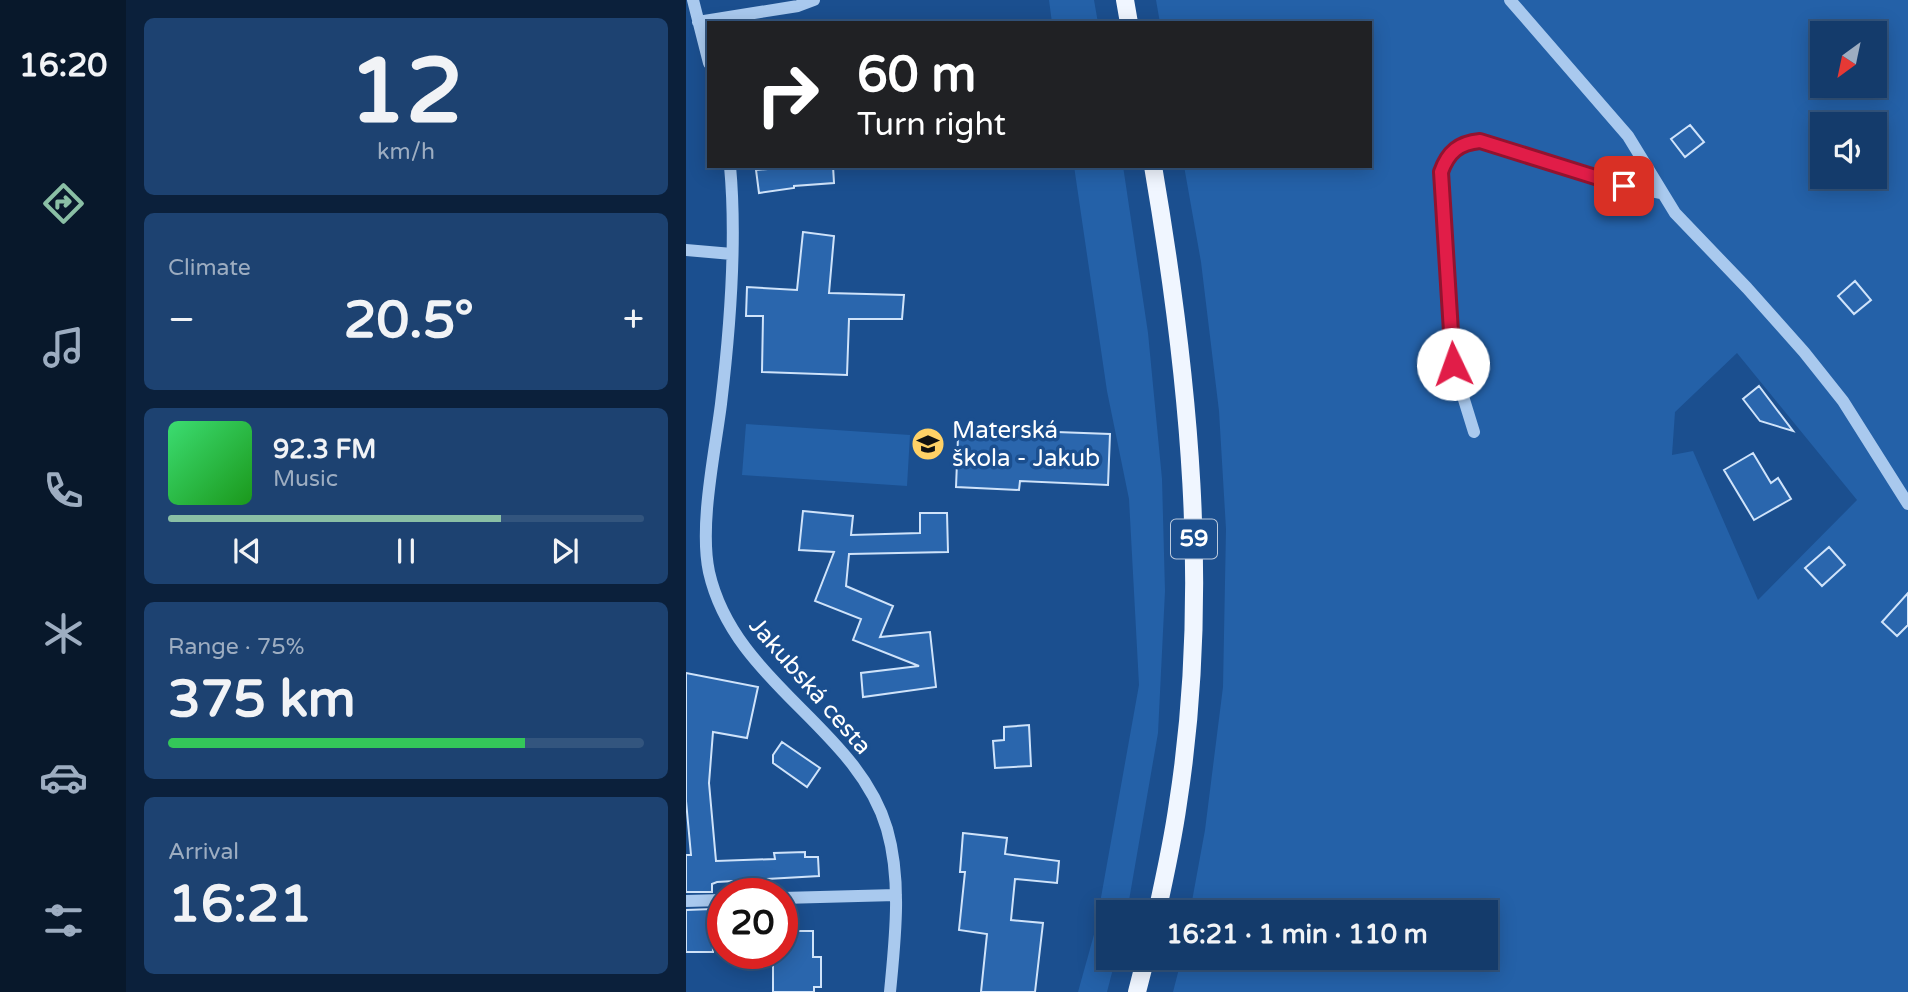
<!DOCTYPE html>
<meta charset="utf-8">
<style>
:root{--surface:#143b6b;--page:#1d4271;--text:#f1f3f6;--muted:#9dadc1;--line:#33557e;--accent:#8abfa5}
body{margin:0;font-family:"Varela Round",sans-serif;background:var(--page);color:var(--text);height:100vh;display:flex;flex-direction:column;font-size:26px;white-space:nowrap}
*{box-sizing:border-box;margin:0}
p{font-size:23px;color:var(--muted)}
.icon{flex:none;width:38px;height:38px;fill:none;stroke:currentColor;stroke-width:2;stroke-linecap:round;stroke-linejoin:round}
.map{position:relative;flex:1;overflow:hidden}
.side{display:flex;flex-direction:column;gap:18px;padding:18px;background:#0b203b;width:560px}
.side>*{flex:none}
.top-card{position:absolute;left:21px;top:21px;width:665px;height:147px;border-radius:0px;box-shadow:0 4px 18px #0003,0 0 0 2px var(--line);background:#202124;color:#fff;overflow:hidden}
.needle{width:46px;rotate:213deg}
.controls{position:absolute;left:1124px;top:21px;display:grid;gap:14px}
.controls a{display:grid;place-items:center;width:77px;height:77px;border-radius:0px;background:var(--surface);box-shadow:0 4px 18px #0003,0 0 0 2px var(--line);font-size:35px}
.speed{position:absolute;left:21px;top:878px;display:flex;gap:14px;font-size:35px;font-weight:700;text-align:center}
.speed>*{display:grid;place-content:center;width:91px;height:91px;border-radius:50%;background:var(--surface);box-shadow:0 4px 18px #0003,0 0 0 2px var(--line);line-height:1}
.speed .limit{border:10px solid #d22;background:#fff;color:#111}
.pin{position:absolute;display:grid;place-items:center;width:60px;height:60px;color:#fff;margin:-30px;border-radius:14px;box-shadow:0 4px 10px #0006}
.me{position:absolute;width:77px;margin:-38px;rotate:357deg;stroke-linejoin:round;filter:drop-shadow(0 0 5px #0008)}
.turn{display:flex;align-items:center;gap:24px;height:147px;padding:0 35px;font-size:32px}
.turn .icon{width:91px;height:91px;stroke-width:2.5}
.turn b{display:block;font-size:49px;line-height:60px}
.big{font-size:52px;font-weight:800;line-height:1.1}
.side .widget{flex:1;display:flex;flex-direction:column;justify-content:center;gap:10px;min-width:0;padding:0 24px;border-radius:10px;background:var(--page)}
.side .dial{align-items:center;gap:0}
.dial b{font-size:91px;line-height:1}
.song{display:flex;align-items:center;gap:21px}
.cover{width:84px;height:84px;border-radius:10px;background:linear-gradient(135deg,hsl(140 70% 55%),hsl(120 70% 35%))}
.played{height:7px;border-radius:4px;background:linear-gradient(90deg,var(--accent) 70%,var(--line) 70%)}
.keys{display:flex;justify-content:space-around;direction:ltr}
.heat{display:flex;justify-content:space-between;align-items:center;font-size:38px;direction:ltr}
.charge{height:10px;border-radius:5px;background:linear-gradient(90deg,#34c759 75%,var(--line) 0)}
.trip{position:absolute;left:410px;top:900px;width:402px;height:70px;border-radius:0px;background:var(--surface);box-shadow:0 4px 18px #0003,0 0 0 2px var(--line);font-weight:800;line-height:70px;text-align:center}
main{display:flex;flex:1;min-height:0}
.menu{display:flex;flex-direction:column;width:126px;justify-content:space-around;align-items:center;background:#08182b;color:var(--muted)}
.menu .icon{width:49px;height:49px}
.menu .current{color:var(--accent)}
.menu b{font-size:32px;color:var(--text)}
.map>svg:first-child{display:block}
</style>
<main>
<nav class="menu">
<b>16:20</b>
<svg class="icon current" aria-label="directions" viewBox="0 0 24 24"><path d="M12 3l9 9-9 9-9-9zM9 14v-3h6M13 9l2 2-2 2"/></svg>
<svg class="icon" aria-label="music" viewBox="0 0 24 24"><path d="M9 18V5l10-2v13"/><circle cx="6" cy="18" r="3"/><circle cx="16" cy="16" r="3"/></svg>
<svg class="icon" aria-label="phone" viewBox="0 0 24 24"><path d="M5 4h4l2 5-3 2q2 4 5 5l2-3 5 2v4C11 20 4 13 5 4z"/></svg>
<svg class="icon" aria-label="climate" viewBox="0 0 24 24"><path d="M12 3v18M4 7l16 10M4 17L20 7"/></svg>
<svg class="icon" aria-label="car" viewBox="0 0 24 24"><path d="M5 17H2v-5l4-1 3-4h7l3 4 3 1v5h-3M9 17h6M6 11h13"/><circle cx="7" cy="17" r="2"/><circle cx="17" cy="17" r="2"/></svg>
<svg class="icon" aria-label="filters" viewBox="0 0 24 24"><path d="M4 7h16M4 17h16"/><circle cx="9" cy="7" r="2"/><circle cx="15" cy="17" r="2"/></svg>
</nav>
<section class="side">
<div class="widget dial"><b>12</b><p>km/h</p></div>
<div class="widget"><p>Climate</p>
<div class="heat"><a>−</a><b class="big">20.5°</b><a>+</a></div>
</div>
<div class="widget">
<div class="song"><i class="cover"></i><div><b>92.3 FM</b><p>Music</p></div></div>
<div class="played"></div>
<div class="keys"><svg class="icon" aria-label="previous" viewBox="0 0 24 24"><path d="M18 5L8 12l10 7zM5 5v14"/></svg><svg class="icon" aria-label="pause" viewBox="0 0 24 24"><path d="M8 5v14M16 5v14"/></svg><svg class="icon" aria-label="next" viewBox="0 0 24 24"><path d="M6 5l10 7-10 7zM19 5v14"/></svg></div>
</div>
<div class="widget"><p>Range · 75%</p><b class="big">375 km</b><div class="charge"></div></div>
<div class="widget"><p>Arrival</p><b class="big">16:21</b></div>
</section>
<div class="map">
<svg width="1222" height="992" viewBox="0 0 1222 992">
<rect width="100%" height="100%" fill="#1b4f8f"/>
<!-- green -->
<path fill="#2461a8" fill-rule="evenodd" d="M363,0H408L412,23H366Z
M470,0H1222V992H487L496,957H800V912H504L519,830L537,687L540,529L533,411L515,262L498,166H684V23H474ZM1136,33H1188V86H1136ZM1136,124H1188V177H1136ZM1051,353L1171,500L1072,600L1007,451L986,455L989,412Z
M388,166H437L462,333L476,479L479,591L472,733L441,912H422V957H430L421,992H392L409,931L453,685L443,499L421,391Z
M60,424L224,435L221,486L56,475Z"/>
<!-- building -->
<path fill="#2a66ad" stroke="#cfe3fa" stroke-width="2" d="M1004,125L1018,142L999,157L985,139Z
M81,166H147L148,183L108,186V188L73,193L70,170L81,169Z
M117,232L148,236L143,293L218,295L216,319H163L161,375L76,372L77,316H60L61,287L111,290Z
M1169,281L1185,300L1168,314L1152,296Z
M1073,386L1107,431L1074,421L1057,399Z
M319,430L424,434L422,485L334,481L333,490L270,487L272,437L319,439Z
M1067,453L1085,483L1092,478L1105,499L1068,520L1038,470Z
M117,511L167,516L165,535L234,533V513H261L262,552L163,554L160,586L207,606L194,637L244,632L250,687L177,697L175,673L233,666L167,640L175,619L129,601L148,552L113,550Z
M1143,547L1159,565L1136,586L1119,568Z
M1222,593V625L1211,636L1196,622Z
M0,673L72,687L61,738L27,732L23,783L30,861L89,859L88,853L119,852V857H132L133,876L31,882L26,884V892H0V855H5L0,801Z
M343,725L345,766L309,768L307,741L318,740V727Z
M96,742L134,768L121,787L87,763V755Z
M277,833L321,838L319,854L373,861L371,883L329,879L325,920L357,923L349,992H295L301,934L273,930L279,872H274Z
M26,909L27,952H0V910Z
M96,931H127V957H135V987H128V992H87V954H96Z"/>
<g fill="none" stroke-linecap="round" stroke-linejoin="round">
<!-- minor -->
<path stroke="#a9c9ee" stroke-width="12" d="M7,0L23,63
M824,0L942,136L989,213L1061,288L1118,352L1157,401L1222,504
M12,22L112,6L128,0
M44,166C51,241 44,329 35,404C29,452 13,525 23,572C48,683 171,727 201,829C216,881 209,939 204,992
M0,250L46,254
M788,432L767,364L755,195C755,163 759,144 794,141L920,182L975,193
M96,898L210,895
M0,901L37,900"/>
<!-- major -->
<path stroke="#f0f6ff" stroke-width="18" d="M439,0L443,23
M467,166C503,376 525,591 492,803C487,839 479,876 471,912
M451,992L460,957"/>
</g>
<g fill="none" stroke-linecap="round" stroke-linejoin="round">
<defs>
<path id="route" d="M767,364L755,172C762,152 773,143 794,141L938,186"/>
</defs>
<!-- route casing -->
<use href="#route" stroke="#92132f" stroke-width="18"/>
<!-- route -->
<use href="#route" stroke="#e11d48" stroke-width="12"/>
</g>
<!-- icons -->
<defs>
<symbol id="school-disc" viewBox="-11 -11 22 22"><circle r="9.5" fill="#ffd166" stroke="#1b4f8f"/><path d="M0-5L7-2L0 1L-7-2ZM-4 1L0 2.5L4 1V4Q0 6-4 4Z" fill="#111"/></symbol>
</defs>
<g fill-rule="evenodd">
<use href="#school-disc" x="223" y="425" width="38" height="38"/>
</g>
<g text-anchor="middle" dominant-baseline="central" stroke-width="7" stroke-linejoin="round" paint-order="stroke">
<!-- shield labels -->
<rect fill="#1b4f8f" stroke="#bbcadd" stroke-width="2" x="485" y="519.5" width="46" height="39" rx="5"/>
<g font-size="23" font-weight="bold" fill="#fff">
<text x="508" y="539">59</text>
</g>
<!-- poi labels -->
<g font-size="24" fill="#fff" stroke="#1b4f8f" text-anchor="start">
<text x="266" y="430">Materská<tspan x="266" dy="28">škola - Jakub</tspan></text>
</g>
<!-- street labels -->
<g font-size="24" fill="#fff" stroke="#1b4f8f">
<text transform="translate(124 686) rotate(49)">Jakubská cesta</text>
</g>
</g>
</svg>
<div class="controls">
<a><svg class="needle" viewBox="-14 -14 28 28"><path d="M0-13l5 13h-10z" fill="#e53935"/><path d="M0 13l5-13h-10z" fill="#9dadc1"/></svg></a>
<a><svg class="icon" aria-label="sound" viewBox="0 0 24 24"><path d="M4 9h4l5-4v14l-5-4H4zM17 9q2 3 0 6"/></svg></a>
</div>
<div class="speed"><div class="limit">20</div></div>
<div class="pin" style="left:938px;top:186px;background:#d93025"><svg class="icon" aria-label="arrive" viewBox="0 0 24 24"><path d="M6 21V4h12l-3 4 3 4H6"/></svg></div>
<svg class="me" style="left:767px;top:364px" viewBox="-20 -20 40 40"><circle r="19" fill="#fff"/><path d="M0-13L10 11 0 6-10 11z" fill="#e11d48"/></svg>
<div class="trip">16:21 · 1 min · 110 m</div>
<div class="top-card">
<div class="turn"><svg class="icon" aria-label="right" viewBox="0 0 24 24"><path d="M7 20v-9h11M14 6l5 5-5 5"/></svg><div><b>60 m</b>Turn right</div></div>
</div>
</div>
</main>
